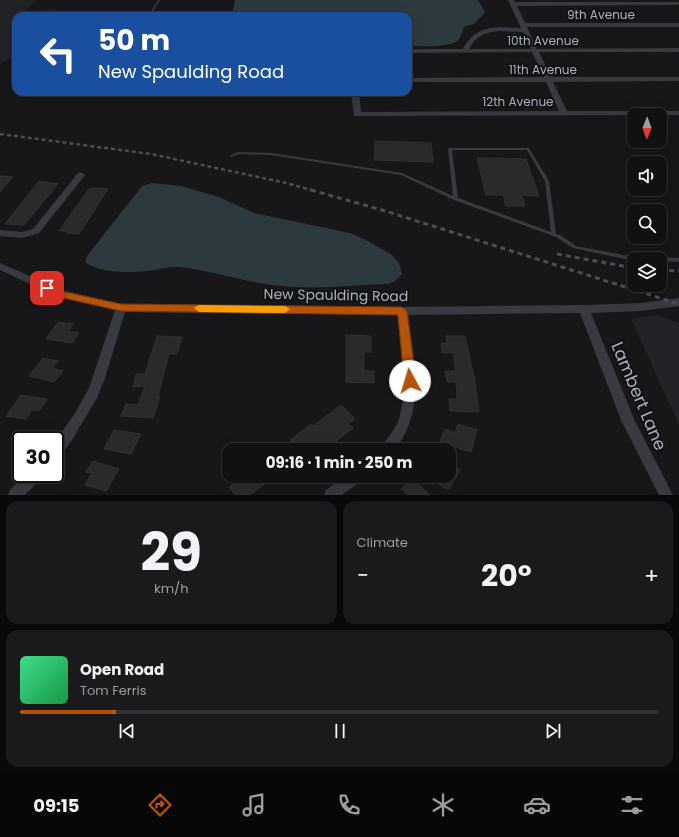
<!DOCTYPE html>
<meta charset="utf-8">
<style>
:root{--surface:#111113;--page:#1a1a1c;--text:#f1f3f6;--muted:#9c9da0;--line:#303133;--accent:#b45309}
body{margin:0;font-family:Poppins,sans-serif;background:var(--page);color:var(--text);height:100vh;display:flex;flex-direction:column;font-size:15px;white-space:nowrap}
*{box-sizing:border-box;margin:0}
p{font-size:13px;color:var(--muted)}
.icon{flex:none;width:22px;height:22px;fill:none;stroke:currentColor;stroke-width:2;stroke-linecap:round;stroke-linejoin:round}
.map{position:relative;height:495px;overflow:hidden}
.side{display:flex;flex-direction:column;gap:6px;padding:6px;background:#09090a;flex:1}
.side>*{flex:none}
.guide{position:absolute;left:12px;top:12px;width:400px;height:84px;border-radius:12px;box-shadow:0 4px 16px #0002,0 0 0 1px var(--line);background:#1a4fa0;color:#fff;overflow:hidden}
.needle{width:26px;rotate:181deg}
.tools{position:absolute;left:627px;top:108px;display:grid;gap:8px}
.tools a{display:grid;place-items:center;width:40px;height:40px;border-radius:8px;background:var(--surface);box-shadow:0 4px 16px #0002,0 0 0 1px var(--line);font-size:20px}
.speed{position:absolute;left:12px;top:431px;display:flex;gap:8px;font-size:20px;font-weight:700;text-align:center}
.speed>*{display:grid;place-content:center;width:52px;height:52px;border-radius:50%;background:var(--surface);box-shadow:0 4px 16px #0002,0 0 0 1px var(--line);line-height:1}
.speed .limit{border:2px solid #111;border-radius:6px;background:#fff;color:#111}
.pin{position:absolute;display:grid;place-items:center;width:34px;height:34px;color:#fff;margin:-17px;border-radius:8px;box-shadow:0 2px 6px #0006}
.me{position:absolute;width:44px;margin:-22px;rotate:354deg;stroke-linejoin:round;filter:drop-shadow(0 0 3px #0008)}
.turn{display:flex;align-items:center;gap:14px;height:84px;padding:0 20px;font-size:18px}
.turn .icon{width:52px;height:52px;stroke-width:2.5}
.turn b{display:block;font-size:28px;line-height:34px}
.big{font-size:30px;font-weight:700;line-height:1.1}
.side .card{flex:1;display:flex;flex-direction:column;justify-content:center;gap:6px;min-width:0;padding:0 14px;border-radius:12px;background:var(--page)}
.side .dial{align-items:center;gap:0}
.dial b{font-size:52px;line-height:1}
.song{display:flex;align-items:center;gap:12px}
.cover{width:48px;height:48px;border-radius:6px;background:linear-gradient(135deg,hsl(150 70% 55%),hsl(140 70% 35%))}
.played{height:4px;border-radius:2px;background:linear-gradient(90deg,var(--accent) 15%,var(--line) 15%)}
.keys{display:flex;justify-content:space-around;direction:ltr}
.heat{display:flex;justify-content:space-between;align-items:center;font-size:22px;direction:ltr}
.side .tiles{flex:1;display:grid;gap:6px;grid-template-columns:1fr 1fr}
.card:last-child{grid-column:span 2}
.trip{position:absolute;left:222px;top:443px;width:234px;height:40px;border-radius:12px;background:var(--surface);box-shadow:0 4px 16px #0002,0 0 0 1px var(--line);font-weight:700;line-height:40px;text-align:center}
.dock{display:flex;height:64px;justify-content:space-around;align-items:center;background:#070708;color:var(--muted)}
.dock .icon{width:28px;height:28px}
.dock .active{color:var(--accent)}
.dock b{font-size:18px;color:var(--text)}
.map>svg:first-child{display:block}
</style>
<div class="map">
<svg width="679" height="495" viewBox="0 0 679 495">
<rect width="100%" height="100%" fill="#171719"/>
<!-- built -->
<path fill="#232327" d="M0,0H36L26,11L57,9L52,16H16V56L0,63Z
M656,315L679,323V425L631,319Z"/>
<!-- water -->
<path fill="#2c393f" d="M235,0H478L485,12L474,24L464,27C462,33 461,38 457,41C448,48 419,46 408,46V16H235L233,10Z
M152,183L181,186L219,197L254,213L350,233L368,241L392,255L399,263L402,274L395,281L388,284C353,285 316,290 281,286C247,283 214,271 180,267C170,266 158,270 147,271C131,273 98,273 85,262L87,256L142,186Z"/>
<!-- building -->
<path fill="#2a2a2d" stroke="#313136" d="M375,141L431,143L433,162L374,160Z
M477,158L526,159L539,196L522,195L525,206H506L503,195H486Z
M0,176L13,177L0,192Z
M39,181L58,184L24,225L5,224Z
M95,188L108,189L79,234L66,233L68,231H59L89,189Z
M58,322L73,324L68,331L79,333L72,343L46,339Z
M346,335L371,336V352H364V371H374V383L346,382Z
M157,336L182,337L177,354H169L158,396H160L153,418L121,416L126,404L138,405L145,386L133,387L136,374H145Z
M446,336H465L474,377L479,412L450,411L449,399H457L456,382H447L445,371H456L453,353H442L441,343H447Z
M43,358L58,361L52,368L63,371L54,382L29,376Z
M21,395L47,399L39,411L32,410L26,419L6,416Z
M341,405L355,419L348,424L353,428L325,450H280L292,442L290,440L311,424L313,426Z
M458,424L477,430L471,452L440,442L445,429L455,433Z
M114,430L141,434L131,454L104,449Z
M93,461L119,469L106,491L85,485L92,473L86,472Z
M449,463L460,470L448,490L425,476H449Z
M244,476H275L250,495H235L229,487Z
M412,478L430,495H408L401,489Z"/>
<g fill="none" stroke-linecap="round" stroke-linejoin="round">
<!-- service -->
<path fill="#383a3f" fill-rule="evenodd" d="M158,0H160L150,16H148Z
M449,148H529L549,181L556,234L560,235L576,246L624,255L679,258V262L660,261V259H624L573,248L556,237L454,200L401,175L271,155L239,154L231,157L229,156L238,152L271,153L402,173L453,196L448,149ZM452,150H527L545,181L551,232L458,198Z"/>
<!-- minor -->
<path fill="#383a3f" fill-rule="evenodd" d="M508,0H514L515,2H679L678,5L517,6L525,23H679V27H527L537,49L679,48V52H539L551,77H679V81L553,82L567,111H679V115L354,116L351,92H359L361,112L559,111L546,82H408V78L544,77L532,52L408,53V49H463C476,24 497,27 521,28ZM499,31L523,32L531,49H469C476,36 485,32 499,31Z
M81,172L85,175L39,233L22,238L0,236V230L22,232L33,229L78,173Z
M0,263L62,290L121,304L402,307L584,305L641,303L679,298V306L641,311L591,313L634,419L673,495H659L621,420L580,313L408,315C415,363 426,408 395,450H380C385,439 395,431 399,419C409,385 401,349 397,315L125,312L105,378L97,398L72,440L60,457L55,459V442L75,413L89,388L115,310L55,296L0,270Z
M26,474H43L41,479L25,495H8L10,490Z
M345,476H363L361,481L342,495H324L326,490Z"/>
<!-- rail-far1 -->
<path stroke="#4b4e54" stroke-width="2.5" stroke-dasharray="4 3" stroke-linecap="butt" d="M0,134L151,154L286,183L315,191"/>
<!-- rail -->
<path stroke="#4b4e54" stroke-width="3" stroke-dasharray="5 4" stroke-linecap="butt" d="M311,190L382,210L679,304
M557,254L634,268
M660,270L679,271"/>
</g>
<!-- route -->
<path fill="#b45309" stroke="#753606" d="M47,285L61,291L121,304L402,307L407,311L416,381L414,384H406L404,381L398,315L121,311L59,297L44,291L42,288Z"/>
<!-- slow -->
<path fill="#f59e0b" d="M199,305L285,306L290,309L285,313L199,312L194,308Z"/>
<g text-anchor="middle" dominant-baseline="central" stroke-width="4" stroke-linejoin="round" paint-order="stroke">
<!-- far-street labels -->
<g font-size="12" fill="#a8b0ba" stroke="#121214">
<text x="601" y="14">9th Avenue</text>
<text x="543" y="40">10th Avenue</text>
<text x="543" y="69">11th Avenue</text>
<text x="518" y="101">12th Avenue</text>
</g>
<!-- street labels -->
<g font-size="14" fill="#a8b0ba" stroke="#121214">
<text transform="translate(336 295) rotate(1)">New Spaulding Road</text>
</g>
<!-- near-street labels -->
<g font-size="17" fill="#a8b0ba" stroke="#121214">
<text transform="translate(639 396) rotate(67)">Lambert Lane</text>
</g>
</g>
</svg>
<div class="tools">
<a><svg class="needle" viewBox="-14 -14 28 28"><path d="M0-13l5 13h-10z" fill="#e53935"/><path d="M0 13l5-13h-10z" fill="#9c9da0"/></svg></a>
<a><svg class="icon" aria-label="sound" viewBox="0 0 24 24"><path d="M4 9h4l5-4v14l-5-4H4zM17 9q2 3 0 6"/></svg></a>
<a><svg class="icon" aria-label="search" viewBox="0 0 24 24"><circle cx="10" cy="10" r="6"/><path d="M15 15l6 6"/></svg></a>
<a><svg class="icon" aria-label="layers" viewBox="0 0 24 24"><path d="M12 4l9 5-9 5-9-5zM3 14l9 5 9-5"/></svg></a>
</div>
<div class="speed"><div class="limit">30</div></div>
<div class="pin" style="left:47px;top:288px;background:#d93025"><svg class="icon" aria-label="arrive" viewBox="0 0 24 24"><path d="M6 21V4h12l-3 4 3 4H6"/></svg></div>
<svg class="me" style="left:410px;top:381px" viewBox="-20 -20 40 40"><circle r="19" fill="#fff"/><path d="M0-13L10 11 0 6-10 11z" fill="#b45309"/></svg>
<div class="trip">09:16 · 1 min · 250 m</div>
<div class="guide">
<div class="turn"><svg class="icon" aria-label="left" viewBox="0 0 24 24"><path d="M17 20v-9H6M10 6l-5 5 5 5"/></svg><div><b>50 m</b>New Spaulding Road</div></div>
</div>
</div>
<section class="side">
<div class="tiles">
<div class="card dial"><b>29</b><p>km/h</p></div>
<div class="card"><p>Climate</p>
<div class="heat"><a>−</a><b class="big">20°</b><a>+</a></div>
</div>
<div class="card">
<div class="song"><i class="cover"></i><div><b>Open Road</b><p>Tom Ferris</p></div></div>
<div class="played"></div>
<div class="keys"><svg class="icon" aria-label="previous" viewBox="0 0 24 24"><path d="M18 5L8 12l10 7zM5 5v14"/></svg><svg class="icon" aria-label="pause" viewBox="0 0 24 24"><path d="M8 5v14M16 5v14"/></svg><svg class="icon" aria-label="next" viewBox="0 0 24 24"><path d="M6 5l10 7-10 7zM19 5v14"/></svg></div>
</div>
</div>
</section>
<nav class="dock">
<b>09:15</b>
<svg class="icon active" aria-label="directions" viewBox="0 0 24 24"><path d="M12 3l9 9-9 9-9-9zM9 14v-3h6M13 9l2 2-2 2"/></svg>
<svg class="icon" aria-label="music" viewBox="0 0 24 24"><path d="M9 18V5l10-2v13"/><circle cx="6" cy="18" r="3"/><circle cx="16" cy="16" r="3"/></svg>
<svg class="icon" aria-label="phone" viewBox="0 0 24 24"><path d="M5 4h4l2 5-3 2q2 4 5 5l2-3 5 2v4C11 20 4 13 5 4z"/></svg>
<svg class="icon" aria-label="climate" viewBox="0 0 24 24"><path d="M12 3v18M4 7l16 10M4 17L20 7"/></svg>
<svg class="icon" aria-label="car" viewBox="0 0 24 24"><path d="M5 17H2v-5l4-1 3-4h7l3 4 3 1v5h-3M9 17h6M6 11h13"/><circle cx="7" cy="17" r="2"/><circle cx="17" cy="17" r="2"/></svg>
<svg class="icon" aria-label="filters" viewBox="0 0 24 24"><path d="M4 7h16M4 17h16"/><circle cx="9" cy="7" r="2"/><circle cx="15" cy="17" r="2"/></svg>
</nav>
